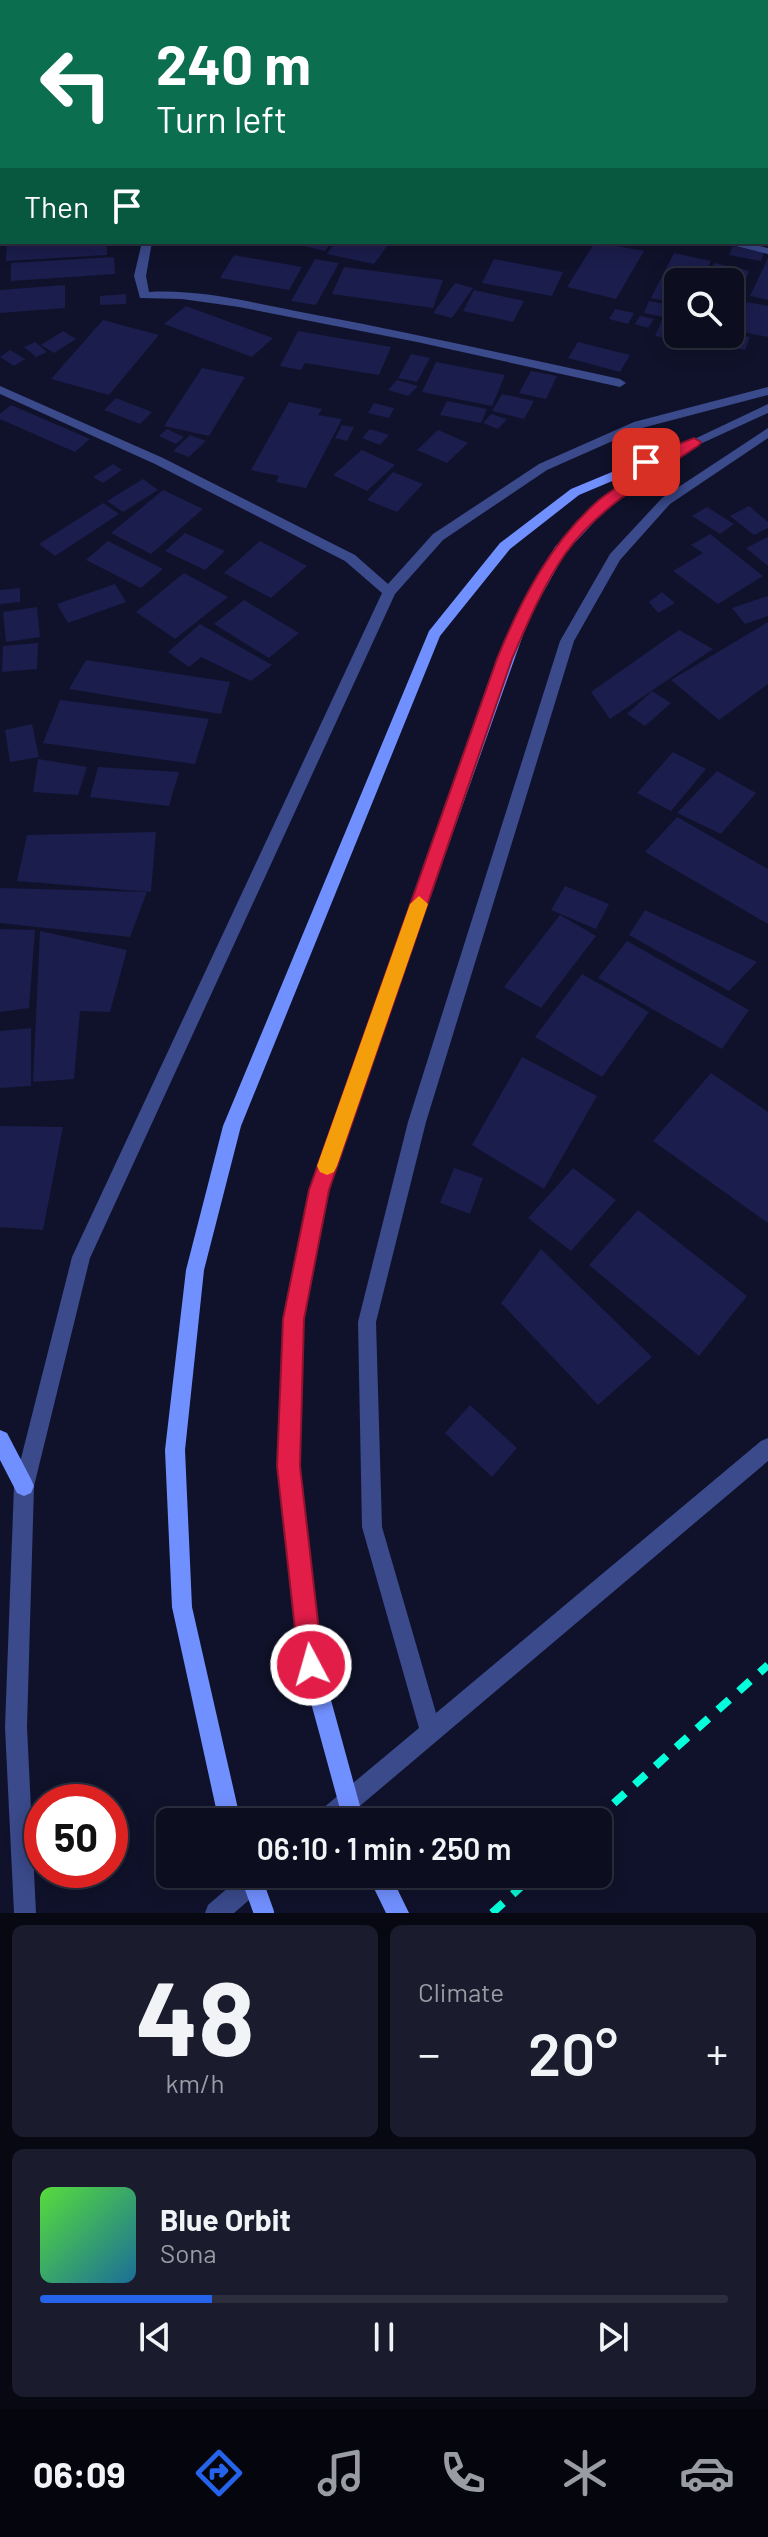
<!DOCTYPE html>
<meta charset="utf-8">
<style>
:root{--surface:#0c0e20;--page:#1a1c2d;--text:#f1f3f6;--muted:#9a9ca5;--line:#2c2e3e;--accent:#2563eb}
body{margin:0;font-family:Barlow,sans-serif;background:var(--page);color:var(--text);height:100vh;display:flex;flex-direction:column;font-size:30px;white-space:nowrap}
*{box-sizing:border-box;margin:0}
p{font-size:26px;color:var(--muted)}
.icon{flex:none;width:44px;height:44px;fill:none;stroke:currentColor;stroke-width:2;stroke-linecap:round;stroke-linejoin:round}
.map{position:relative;height:1913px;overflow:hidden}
.side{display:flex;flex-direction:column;gap:12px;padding:12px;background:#070812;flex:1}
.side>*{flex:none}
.top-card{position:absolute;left:0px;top:0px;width:768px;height:244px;box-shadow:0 4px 20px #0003,0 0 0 2px var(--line);background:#0b6e4f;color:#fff;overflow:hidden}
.fabs{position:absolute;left:664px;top:268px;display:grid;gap:16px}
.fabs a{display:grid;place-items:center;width:80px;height:80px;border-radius:12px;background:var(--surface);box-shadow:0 4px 20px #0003,0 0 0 2px var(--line);font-size:40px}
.speed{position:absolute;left:24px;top:1784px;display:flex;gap:16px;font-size:40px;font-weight:700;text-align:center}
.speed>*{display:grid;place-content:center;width:104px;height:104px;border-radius:50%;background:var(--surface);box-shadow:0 4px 20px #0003,0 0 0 2px var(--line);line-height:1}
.speed .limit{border:12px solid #d22;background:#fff;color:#111}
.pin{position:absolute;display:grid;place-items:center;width:68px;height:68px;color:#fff;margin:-34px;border-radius:16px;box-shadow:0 4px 12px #0006}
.me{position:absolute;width:88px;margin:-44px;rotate:354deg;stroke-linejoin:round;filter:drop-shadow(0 0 6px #0008)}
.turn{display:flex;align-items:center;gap:28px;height:168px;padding:0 24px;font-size:36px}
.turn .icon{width:104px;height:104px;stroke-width:2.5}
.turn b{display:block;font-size:56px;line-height:68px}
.then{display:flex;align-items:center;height:76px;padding:0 24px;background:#0003;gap:16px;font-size:30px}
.big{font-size:60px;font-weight:600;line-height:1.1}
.side .tile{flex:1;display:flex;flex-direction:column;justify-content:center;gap:12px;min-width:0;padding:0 28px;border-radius:12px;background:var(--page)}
.side .dial{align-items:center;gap:0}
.dial b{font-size:104px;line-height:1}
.song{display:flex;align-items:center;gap:24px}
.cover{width:96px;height:96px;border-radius:12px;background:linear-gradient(135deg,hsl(110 70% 55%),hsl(200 70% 35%))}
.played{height:8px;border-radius:4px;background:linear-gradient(90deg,var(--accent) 25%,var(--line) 25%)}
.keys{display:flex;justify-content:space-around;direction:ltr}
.heat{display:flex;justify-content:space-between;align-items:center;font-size:44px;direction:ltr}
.side .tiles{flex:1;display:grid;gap:12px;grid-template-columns:1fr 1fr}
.tile:last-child{grid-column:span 2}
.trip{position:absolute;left:156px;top:1808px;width:456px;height:80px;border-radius:12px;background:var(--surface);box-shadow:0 4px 20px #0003,0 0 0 2px var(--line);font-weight:600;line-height:80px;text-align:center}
.menu{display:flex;height:128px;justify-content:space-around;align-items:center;background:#05060d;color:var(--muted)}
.menu .icon{width:56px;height:56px}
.menu .selected{color:var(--accent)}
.menu b{font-size:36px;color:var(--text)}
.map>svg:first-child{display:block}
</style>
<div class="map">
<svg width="768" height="1913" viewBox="0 0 768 1913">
<rect width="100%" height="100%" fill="#10122b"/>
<!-- building -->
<path fill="#1b1d4c" d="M7,242H107V255L6,261Z
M287,242H331L325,251Z
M335,242H390L374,264L327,254Z
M595,242L644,251L616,299L567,287Z
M733,246L764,252L761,261L729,255Z
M674,253L711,261L700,282H678V304L651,298Z
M234,255L302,267L289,290L220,278Z
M114,257L115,274L11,281V263Z
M768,258V300L750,296Z
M315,259L339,263L316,305L291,301Z
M494,259L563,272L552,296L482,283Z
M714,263L749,271L730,315V282H706Z
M344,267L443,280L433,308L332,294Z
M455,283L473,288L452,318L433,313Z
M65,285V308L0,313V290Z
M474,290L524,301L513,322L463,311Z
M126,294V304L100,305V296Z
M649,301L678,306V320L644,313Z
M747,302L768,306V337L738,331Z
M186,306L273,338L252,357L164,324Z
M615,309L634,313L628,324L609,319Z
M640,316L654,319L648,328L635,324Z
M103,320L159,335L109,395L51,379Z
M662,320L678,323L676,340L655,336Z
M63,331L76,339L54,353L41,345Z
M298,331L391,347L379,375L305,363L301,370L280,366Z
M730,333L750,337L745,350L718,344L722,334Z
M694,334H712L709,347L691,344Z
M35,342L47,352L36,357L24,347Z
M578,342L630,355L620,372L568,358Z
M10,350L25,359L14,366L0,357Z
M411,354L430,358L417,382L398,378Z
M436,362L505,375L492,406L422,392Z
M202,368L245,377L209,436L164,426Z
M531,371L557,376L546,399L519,393Z
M397,380L418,386L408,396L388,390Z
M502,394L534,401L524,419L492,411Z
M116,398L152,412L140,424L104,410Z
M447,401L487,409L481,423L440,415Z
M289,402L322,409L318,415L342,419L306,488L276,482L279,476L251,470Z
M374,403L394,408L389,418L368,413Z
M11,405L90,439L75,452L0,419V414Z
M491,414L507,419L498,429L483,423Z
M342,425L354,427L347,441L335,438Z
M167,429L184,437L176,444L159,436Z
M370,429L389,435L380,445L362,438Z
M438,430L468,443L447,463L417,450Z
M190,435L206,441L189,457L173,451Z
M362,450L395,465L367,491L333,475Z
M113,464L122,470L103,483L93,477Z
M393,472L423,484L397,512L367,500Z
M143,479L158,490L123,512L107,501Z
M163,490L203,509L151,554L111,533Z
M103,503L119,514L55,556L39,544Z
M749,506L768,522V528L754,535L730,516Z
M707,507L734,524L720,534L692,516Z
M185,533L225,551L205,570L165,551Z
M710,534L763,576L718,604L673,571L703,553L691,545Z
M768,537V566L746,548Z
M108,541L163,569L141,588L86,560Z
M260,541L307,566L271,598L224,573Z
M184,573L228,597L175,639L136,612Z
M115,584L126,602L68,623L57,604Z
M20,588V602L0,604V590Z
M662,592L675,603L658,613L649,602Z
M768,596V616L745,624L732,608Z
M244,600L299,633L269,658L214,624Z
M37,607L40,637L6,642L3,612Z
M768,622V684L719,720L671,680Z
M200,624L272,665L251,681L201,657L189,667L168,652Z
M679,630L713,649L610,719L591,692Z
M38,643L37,669L2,672L3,646Z
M86,660L230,682L221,714L69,689Z
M652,691L671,703L645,726L627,714Z
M60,700L209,719L195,764L43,743Z
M32,724L39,757L10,762L5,730Z
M673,752L706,769L671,811L637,793Z
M38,759L87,767L78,795L33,792Z
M98,767L179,772L169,806L90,797Z
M717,771L756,793L721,834L677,813Z
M677,817L768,869V924L645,852Z
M156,832L151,892L17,881L27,835Z
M565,886L609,904L596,929L551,910Z
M0,888L147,892L130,937L0,923Z
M645,910L757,962L729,991L629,935Z
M560,915L596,936L541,1008L504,987Z
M0,929L35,930L29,1008L0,1012Z
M40,931L127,950L110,1012L80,1011L74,1079L33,1082Z
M627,941L749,1010L722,1049L598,978Z
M582,974L649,1012L602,1077L535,1037Z
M31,1028V1086L0,1088V1031Z
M522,1057L597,1096L544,1189L472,1145Z
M711,1073L768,1112V1223L653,1141Z
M0,1126L63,1127L43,1230L0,1227Z
M454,1168L483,1178L470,1214L440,1203Z
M573,1168L616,1200L571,1251L528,1218Z
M638,1210L747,1296L699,1356L589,1265Z
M541,1249L652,1357L598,1405L501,1303Z
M470,1405L517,1448L492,1477L445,1433Z"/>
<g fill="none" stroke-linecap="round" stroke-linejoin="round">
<!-- street -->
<path fill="#3a4a8b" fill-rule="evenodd" d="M20,0H30L18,2Z
M306,0H322L324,2H308Z
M2,15V22L0,23V16Z
M142,242H152L146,276L149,292C203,289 258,304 311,314C414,333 517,357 620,379L626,383L620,387L417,342L239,307L182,299L140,298L134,276Z
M720,242H741L768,248V254Z
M0,386L163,458L355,555L388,584L433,534L539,464L634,422L768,387V395L642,428L547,470L443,540L395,594L90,1258L34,1486L27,1727L36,1913H14L5,1727L14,1486L72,1257L382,593L345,561L155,464L0,394Z
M768,404V413L698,445H690L688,442Z
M768,428V438L670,504L620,560L574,641L426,1122L376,1322L382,1527L436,1713L761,1441L768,1438V1461L341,1822H313L316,1814L419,1728L362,1527L358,1322L408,1122L560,641L610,554L662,498Z
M244,1874H273L270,1882L234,1913H205L208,1905Z"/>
<!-- secondary -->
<path fill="#7190ff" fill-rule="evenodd" d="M694,438L700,442L698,445L666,458L671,462L669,465L609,506L565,553L529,618L408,959L406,964H394L392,959L515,618L555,547L601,500L655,463L579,495L510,549L440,636L241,1126L204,1270L185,1450L192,1607L241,1822H219L172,1607L165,1450L186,1270L223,1126L429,631L500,543L571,489Z
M0,1430L7,1433L31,1479L34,1486L31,1493L24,1496L17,1493L0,1460Z
M367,1874H390L409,1913H386Z"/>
<!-- rail -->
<path stroke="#06ffdb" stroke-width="8" stroke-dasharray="15 13" stroke-linecap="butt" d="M593,1822L768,1665
M492,1913L535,1874"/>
<!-- secondary-bridge-far1 -->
<path stroke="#7190ff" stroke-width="16" d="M305,1258L319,1190L400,959"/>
<!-- secondary-bridge -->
<path stroke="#7190ff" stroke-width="20" d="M306,1256L293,1319L289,1466L311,1665L354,1822
M250,1874L264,1913"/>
</g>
<!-- route -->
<path fill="#e11d48" stroke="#92132f" stroke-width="2" d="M694,438L701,442L699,445C652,477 598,507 565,554C543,586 527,624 512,659L329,1190L304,1319L300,1466L323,1665L320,1673L311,1677L303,1673L299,1665L277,1466L283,1319L309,1190L497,659C521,600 550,543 599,500C615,487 634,477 650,465H641V459Z"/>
<!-- slow -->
<path fill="#f59e0b" d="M419,896L428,904L337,1166L334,1172L327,1175L320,1172L317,1166L410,904Z"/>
</svg>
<div class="fabs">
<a><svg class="icon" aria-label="search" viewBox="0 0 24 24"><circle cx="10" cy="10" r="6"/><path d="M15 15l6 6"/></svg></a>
</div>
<div class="speed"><div class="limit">50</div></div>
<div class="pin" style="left:646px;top:462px;background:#d93025"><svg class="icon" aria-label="arrive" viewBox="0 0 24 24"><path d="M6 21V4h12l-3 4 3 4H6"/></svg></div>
<svg class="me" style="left:311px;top:1665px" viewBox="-20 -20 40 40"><circle r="17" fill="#e11d48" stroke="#fff" stroke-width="3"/><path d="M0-11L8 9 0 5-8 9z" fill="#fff"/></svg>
<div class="trip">06:10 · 1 min · 250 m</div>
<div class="top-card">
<div class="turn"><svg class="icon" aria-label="left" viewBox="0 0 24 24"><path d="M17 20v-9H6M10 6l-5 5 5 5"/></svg><div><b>240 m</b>Turn left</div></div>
<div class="then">Then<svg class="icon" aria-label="arrive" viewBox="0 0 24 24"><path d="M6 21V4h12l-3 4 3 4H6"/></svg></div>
</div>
</div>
<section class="side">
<div class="tiles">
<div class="tile dial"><b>48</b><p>km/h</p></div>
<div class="tile"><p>Climate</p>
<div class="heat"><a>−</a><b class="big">20°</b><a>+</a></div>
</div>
<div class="tile">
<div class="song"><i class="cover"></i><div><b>Blue Orbit</b><p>Sona</p></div></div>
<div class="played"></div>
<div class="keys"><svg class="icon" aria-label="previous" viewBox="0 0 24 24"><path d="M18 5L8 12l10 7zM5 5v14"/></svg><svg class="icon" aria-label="pause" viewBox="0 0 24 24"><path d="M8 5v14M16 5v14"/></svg><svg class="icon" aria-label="next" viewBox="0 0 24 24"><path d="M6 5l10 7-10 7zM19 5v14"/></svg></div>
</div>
</div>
</section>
<nav class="menu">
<b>06:09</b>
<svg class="icon selected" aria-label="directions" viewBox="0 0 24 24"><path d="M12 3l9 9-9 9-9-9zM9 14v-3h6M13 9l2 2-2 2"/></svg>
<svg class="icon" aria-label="music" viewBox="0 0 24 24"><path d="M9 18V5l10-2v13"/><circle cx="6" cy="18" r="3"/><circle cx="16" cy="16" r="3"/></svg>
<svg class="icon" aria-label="phone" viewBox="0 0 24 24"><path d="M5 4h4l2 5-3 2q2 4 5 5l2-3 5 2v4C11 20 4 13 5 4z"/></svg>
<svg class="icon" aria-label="climate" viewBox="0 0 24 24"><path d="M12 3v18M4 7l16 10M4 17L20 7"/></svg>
<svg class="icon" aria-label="car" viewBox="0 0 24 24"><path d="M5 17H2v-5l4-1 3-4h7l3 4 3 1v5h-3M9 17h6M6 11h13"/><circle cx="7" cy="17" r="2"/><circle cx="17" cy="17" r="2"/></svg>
</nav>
